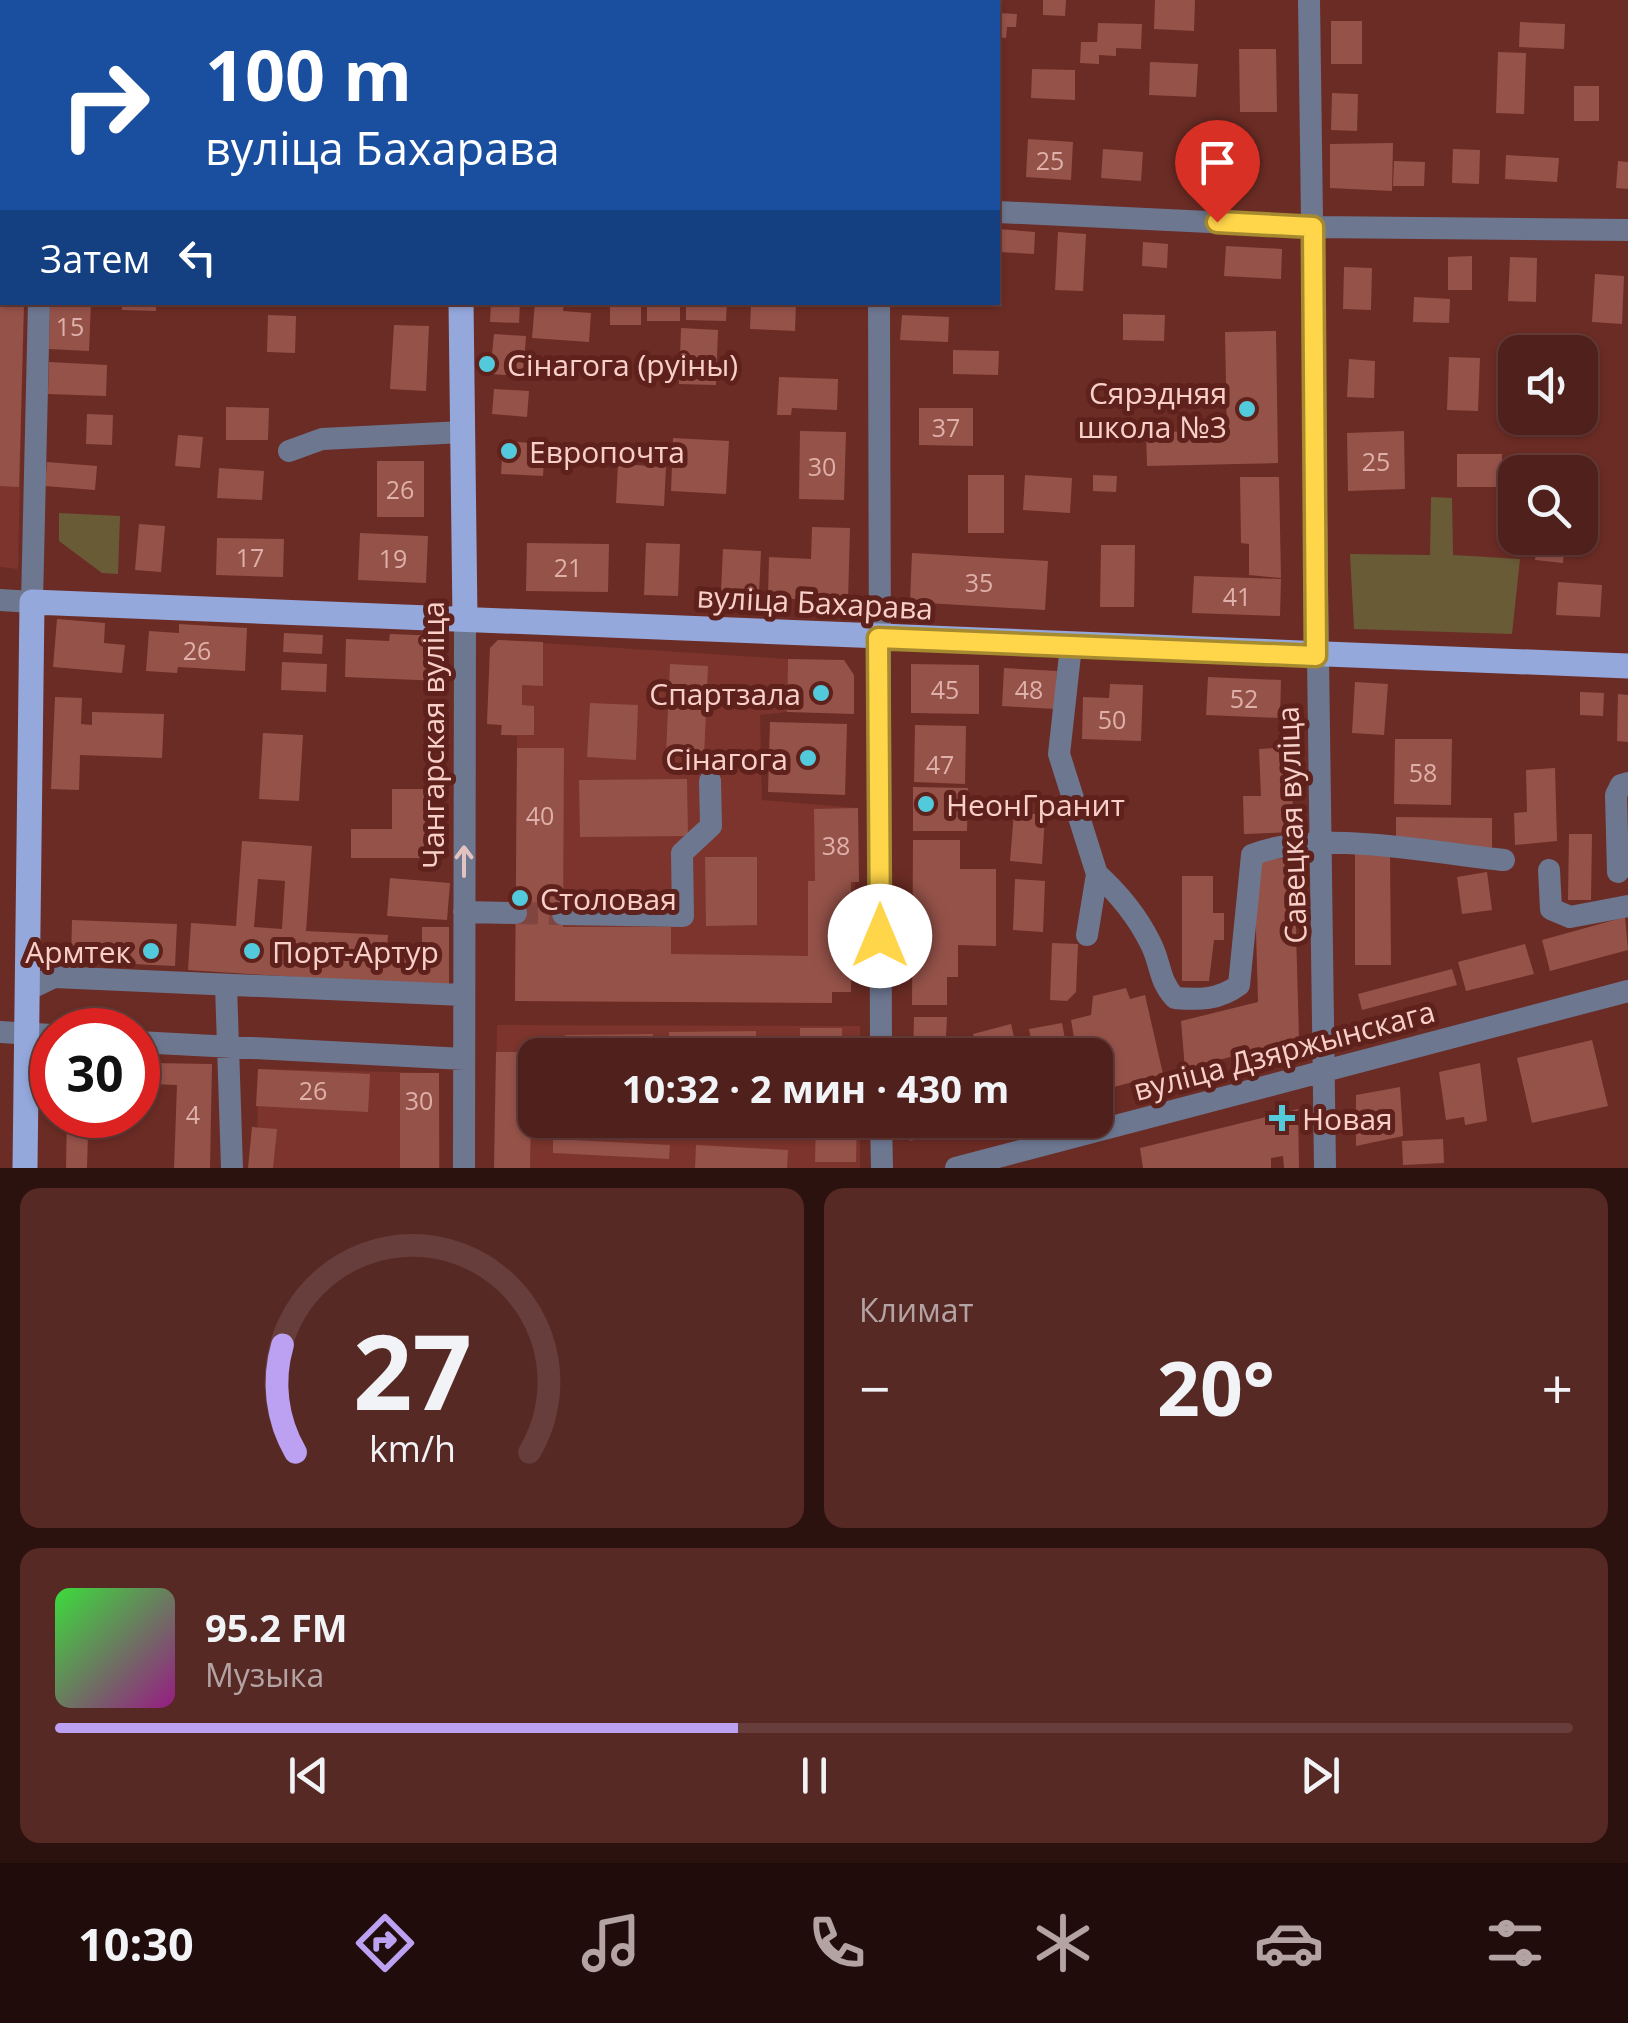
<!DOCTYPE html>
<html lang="ru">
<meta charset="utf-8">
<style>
:root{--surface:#50211c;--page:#562925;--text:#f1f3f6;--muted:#b4a3a3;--line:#673e3b;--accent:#bca0f2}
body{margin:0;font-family:"Open Sans",sans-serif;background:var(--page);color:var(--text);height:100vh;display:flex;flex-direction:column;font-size:38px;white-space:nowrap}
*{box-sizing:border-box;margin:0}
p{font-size:32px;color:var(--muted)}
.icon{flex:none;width:55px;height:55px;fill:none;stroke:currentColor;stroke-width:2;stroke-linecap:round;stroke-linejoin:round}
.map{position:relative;height:1168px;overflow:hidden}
.sheet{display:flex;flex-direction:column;gap:20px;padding:20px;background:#2c120f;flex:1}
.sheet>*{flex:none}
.banner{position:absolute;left:0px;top:0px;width:1000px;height:305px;box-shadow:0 2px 8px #0004,0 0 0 2px var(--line);background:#1a4fa0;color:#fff;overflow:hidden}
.fabs{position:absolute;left:1498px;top:335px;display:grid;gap:20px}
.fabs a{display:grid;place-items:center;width:100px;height:100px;border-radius:20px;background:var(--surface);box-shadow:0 2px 8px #0004,0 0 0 2px var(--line);font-size:50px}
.speed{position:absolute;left:30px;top:1008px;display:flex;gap:20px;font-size:50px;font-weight:700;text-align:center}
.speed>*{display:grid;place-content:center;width:130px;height:130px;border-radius:50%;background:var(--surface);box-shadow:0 2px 8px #0004,0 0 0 2px var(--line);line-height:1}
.speed .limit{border:15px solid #d22;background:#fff;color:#111}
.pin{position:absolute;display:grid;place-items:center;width:85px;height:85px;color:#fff;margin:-102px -42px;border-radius:50% 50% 50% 0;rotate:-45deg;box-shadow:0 0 10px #0007}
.pin .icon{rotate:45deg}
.me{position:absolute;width:110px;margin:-55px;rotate:0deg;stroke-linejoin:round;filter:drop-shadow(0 0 8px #0008)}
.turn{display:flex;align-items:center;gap:35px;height:210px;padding:0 40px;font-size:45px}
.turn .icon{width:130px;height:130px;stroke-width:2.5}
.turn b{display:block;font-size:70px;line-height:85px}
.then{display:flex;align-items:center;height:95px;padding:0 40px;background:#0003;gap:20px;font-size:38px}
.big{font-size:75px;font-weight:700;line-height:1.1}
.sheet .tile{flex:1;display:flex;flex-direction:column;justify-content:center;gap:15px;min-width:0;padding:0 35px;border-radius:20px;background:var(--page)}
.sheet .dial{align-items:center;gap:0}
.dial svg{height:260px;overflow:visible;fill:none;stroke:var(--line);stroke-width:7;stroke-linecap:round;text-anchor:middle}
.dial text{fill:var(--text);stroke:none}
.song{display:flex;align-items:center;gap:30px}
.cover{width:120px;height:120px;border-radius:15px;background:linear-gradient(135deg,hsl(120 70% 55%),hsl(310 70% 35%))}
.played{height:10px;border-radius:5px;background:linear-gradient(90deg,var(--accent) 45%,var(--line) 45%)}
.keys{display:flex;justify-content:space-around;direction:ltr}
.heat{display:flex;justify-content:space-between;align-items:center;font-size:55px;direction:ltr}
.sheet .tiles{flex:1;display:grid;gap:20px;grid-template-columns:1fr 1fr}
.tile:last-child{grid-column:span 2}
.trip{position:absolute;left:518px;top:1038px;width:595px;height:100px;border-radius:20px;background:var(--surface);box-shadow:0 2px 8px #0004,0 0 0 2px var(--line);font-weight:700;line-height:100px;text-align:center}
.tab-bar{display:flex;height:160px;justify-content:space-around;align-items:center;background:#200d0b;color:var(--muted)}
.tab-bar .icon{width:70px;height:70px}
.tab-bar .active{color:var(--accent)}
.tab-bar b{font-size:45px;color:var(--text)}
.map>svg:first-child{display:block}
</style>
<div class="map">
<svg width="1628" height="1168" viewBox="0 0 1628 1168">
<rect width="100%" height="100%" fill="#6b2c25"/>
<!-- built -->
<path fill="#7c342c" d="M0,0H28L2,2V302L24,303L18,569L0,567Z
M498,640L788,659L787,712L760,715L762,800L858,808L851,992H832V1003L515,1001L517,736L501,735V725L487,724L490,648Z
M497,1025L860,1026V1055H535V1120H860V1168H495Z
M258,1069L439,1073L440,1168H257Z"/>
<!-- green -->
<path fill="#6a5b37" d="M1431,497L1452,498L1453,555L1520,559L1512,634L1354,629L1350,554L1430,555Z
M59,513L120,516L118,574L102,573L59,541Z"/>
<!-- building -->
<path fill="#955249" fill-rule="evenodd" d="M1043,0H1066L1065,16L1043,15Z
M1155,0H1195L1194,31L1154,29Z
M998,13L1017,14L1016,27H1007L1006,38L998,37Z
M1331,21H1362V64H1331Z
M1520,22L1565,24L1564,49L1519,47Z
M1098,23L1142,24L1141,49L1116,48V56L1099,55V64L1080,63L1081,42H1097Z
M1239,49H1276L1277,112H1240Z
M1498,52L1526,53L1524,114L1496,113Z
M1150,62L1198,64L1196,97L1149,95Z
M1032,69L1075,70V100L1031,98Z
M1574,86H1599V121H1574Z
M1332,93L1358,94L1357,131L1331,130Z
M1028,139L1073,142L1071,180L1026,177Z
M1393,143L1392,191L1330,188V144Z
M1103,149L1143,152L1141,181L1101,178Z
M1453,149L1480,150L1479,184L1452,183Z
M1506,155L1559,158L1557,182L1505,179Z
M1394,161L1425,162L1424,186H1393Z
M1618,161L1628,162V189L1616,188Z
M998,229L1035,232L1034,254L998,252Z
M1058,232L1086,234L1083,291L1055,290Z
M1143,242L1168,244L1167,268L1142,266Z
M1226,246L1282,249L1281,279L1224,276Z
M1472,256V290H1448V257Z
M1510,257L1537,258L1536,302L1508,301Z
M1344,267L1372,268L1371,310L1343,309Z
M1595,274L1624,276L1622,324L1592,322Z
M1414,297L1450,299L1449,323L1413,322Z
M0,302H24L19,487L0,486Z
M50,302H91L89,351L49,349Z
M122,302H156V311L122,310Z
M491,302H520L519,323L490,322Z
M535,302H564L563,311L591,313L589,342L532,338Z
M610,302H641V325H610Z
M647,302H680V321H647Z
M686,302H727L726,321L686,320Z
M751,302H796L795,331L750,329Z
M1123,314L1165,315L1164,341L1123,340Z
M268,315L296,316L295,353L267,352Z
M902,315L949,317L948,342L900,340Z
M394,325L429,326L426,391L390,389Z
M681,328L718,330L716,385L679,384Z
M1276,331L1278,463L1147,466L1146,432L1227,431L1225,332Z
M494,334L526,336L523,376L490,374Z
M953,350L999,351L998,375L953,374Z
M1449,357L1480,358L1478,411L1447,410Z
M1349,359L1375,361L1374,398L1347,397Z
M49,362L107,365L106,396L48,394Z
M779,377L838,379L837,410L792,408L791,415H777Z
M494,389L529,391L527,417L492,414Z
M226,407L269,408L268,440H226Z
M919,408H973V446L919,445Z
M87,414L113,415L112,445L86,444Z
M800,431L846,432L844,500L799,499Z
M1404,431L1405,489L1348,491L1347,433Z
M178,435L203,437L200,468L175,466Z
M673,438L729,441L726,494L671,491Z
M503,441L545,444L543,476L501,474Z
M1457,454H1502V487H1457Z
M1528,455L1591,458L1589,503H1580V472H1527Z
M377,461H424V517H377Z
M47,462L97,466L95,490L45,486Z
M618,464L666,467L664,506L616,503Z
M219,468L264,471L262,500L217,498Z
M968,475H1004V533H968Z
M1025,475L1072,478L1070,513L1023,510Z
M1093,475L1117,476L1116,492L1093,491Z
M1240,477H1279L1281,578L1249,575V544L1241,543Z
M139,524L165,526L161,572L135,570Z
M812,527L850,528L848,601L768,598L769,557L811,559Z
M360,533L428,536L426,583L358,580Z
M217,538L284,539L283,577L216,575Z
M1538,538L1565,541L1563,563L1535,560Z
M527,543L609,544L608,592L526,591Z
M646,543L680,544L678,596L644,595Z
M1101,545H1135L1134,607H1100Z
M723,549L761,551L759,594L721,592Z
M912,553L1048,561L1045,610L910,602Z
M1194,576L1281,579L1280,616L1192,613Z
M1558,582L1602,585L1600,617L1556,615Z
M57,619L105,623L104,643L125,645L122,673L53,667Z
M179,624L247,628L245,671L178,667L177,673L146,671L149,631L179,633Z
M284,633L323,635L322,654L283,652Z
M390,634L444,636L442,681L345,677L346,639L389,641Z
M498,640L543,642V686L522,685V705L534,706V735H501L502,725L487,724L490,648Z
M788,659L844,660L854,675V714L787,712Z
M282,662L327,664L326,692L281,690Z
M670,664L708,666L704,757L666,755Z
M911,664L979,665V714L911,713Z
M1004,668L1057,671L1055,709L1002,706Z
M1208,677L1281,680L1280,718L1206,715Z
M1355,682L1388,684L1384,735L1352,733Z
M1110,684L1143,685L1141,741L1082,739L1083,697L1109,698Z
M1580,692L1604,693L1603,716L1580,715Z
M1618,694L1628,695V742L1617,741Z
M55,697L82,698L81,724L92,725V712L164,714L162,758L80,755L79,790L51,789Z
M590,703L638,705L636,760L587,757Z
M770,722L847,724L845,795L768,792Z
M915,725L966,726L965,784L914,782Z
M263,733L303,735L299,801L259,799Z
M1395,739H1452L1451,805L1394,804Z
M1290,747L1294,832L1244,834L1243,796H1261L1259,749Z
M517,748H564L563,927H671V954L808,956V881H815L814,809L858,808L859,882H851V992H832V1003L515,1001Z
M1555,768L1557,841L1515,845L1514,813L1527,812L1526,770Z
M687,779L688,836L580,837L579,780Z
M913,787L968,788L967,831H913Z
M392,789H429V858H351V829H392Z
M1014,812L1045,815L1042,864L1010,861Z
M1396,817L1492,818V848H1396Z
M1569,834H1592L1591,900H1568Z
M913,840H960V869H996V946L958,945V977H947V1005H912Z
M242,841L312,846L306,931L388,935L387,948L422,951V927H449V987L188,970L191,923L236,926ZM258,879L285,881L282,929L254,927Z
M1390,852L1391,965H1355V853Z
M705,857H757V925L706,926Z
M1294,858L1299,1039L1185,1069L1181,1021L1258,1002L1254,859Z
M1487,872L1492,910L1462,914L1457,877Z
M1182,876H1213V913H1224V940H1214L1209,981H1182Z
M390,878L450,883L447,920L387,916Z
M1015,879L1045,881L1043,932L1013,930Z
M1625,917L1628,950L1550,971L1542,940Z
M72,920L177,924L175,966L71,961Z
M1052,943L1078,944L1076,992L1067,1001L1050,1000Z
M1525,944L1534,974L1466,991L1458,962Z
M1452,969L1457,985L1362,1010L1358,994Z
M1126,988L1130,999L1145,995L1163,1074L1095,1092V1055H1077L1071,1020L1091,1015L1093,996Z
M914,1017H947L945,1055H913Z
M1062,1023L1068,1055H1034L1029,1029Z
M1011,1024L1018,1055H979L973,1034Z
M800,1028H842V1055H800Z
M756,1031V1048H669V1032Z
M653,1034V1049L566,1050L565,1035Z
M1592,1040L1608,1106L1532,1123L1517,1058Z
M496,1052H532L530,1168H494Z
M152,1063L212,1064L210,1168H174L177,1085L152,1084Z
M1480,1063L1487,1121L1465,1125L1464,1117L1446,1120L1439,1072Z
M258,1069L370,1074L368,1112L256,1106Z
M400,1073H439V1168H400Z
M1400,1087L1403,1136L1356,1146V1095Z
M1298,1109L1299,1168H1284L1283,1156L1271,1158V1168H1143L1140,1148Z
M67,1115H110L109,1134L88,1133L87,1168H66Z
M603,1120H789L788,1132L603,1126Z
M816,1120H857L856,1162H815Z
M911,1120H967L968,1126L910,1141Z
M252,1127L277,1129L273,1168H248Z
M553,1139L670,1145L669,1159L553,1153Z
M1443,1139L1444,1163L1403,1165L1402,1141Z
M696,1145L788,1150L787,1168H695Z"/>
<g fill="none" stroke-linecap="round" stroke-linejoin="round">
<!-- minor-tunnel -->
<path stroke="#80453e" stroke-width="22" stroke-dasharray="22 11" stroke-linecap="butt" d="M516,913L563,914"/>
<!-- minor -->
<path stroke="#6d7790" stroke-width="22" d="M41,0V2
M879,0V2
M1309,0L1325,1168
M0,163H2
M998,212L1313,227L1628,230
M879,302L881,1055
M289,451L322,439L463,432
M0,600L32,602L39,302
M1071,646L1059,754L1097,874L1087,935
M1549,870L1551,909L1570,917L1628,906
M1618,872L1616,795L1621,785L1628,783
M1097,874C1118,893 1137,916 1150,942C1161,962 1158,980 1175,998C1199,1000 1219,1000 1239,985L1252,855C1318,828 1432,853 1504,860
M464,912L516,913
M563,914L683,916L682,853L711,826L710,781
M226,985L232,1168
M29,989L54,977L463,995
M0,1032L52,1035
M138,1042L464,1059
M881,1120L882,1168
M464,1168L465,619
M956,1168L1628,991"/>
<!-- major -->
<path stroke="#95a8dc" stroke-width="25" d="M453,0V2
M461,302L465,619
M25,1168L32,602L1628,666"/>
</g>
<!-- one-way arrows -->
<defs><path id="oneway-shaft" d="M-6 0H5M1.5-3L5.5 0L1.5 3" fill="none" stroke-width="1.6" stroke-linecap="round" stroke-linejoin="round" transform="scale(2.5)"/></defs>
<use stroke="#e3c3c0" href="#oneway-shaft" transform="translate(464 861) rotate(-90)"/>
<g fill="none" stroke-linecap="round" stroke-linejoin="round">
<defs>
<path id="route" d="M880,936L878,638L1316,656L1313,227L1217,222"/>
</defs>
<!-- route casing -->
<use href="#route" stroke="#a68a30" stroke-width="25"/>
<!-- route -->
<use href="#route" stroke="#ffd54a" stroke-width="18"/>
</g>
<!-- markers -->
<g fill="#53cadc" stroke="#5f211b" stroke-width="4">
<circle cx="487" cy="364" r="10"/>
<circle cx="1247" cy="409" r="10"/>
<circle cx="509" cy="451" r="10"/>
<circle cx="821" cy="693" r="10"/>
<circle cx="808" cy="758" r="10"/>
<circle cx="926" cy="804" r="10"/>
<circle cx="520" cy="898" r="10"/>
<circle cx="151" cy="951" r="10"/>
<circle cx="252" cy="951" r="10"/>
<path d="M1277 1103h10v10h10v10h-10v10h-10v-10h-10v-10h10z"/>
</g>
<g text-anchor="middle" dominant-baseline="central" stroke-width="10" stroke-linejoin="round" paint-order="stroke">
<!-- number labels -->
<g font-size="25" fill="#dfb0a9">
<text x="1050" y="160">25</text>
<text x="70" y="326">15</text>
<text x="946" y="427">37</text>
<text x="1376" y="461">25</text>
<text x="822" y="466">30</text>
<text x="400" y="489">26</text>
<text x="250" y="557">17</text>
<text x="393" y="558">19</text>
<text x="568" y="567">21</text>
<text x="979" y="582">35</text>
<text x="1237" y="596">41</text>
<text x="197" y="650">26</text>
<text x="945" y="689">45</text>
<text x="1029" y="689">48</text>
<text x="1244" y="698">52</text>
<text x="1112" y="719">50</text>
<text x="940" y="764">47</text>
<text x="1423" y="772">58</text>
<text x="540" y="815">40</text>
<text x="836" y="845">38</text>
<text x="313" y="1090">26</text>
<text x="419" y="1100">30</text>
<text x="193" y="1114">4</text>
</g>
<!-- poi labels -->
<g font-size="30" fill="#f8d0c9" stroke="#5f211b" text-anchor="start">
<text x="507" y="364">Сінагога (руіны)</text>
<text x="1227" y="392" text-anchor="end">Сярэдняя<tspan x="1227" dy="34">школа №3</tspan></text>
<text x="529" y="451">Европочта</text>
<text x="801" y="693" text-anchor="end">Спартзала</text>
<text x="788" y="758" text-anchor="end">Сінагога</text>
<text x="946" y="804">НеонГранит</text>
<text x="540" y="898">Столовая</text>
<text x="131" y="951" text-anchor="end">Армтек</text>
<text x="272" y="951">Порт-Артур</text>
<text x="1302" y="1118">Новая</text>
</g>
<!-- street labels -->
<g font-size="30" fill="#f8d0c9" stroke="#5f211b">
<text transform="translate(815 602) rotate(3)">вуліца Бахарава</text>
<text transform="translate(432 735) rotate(-90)">Чангарская вуліца</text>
<text transform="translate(1291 825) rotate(-92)">Савецкая вуліца</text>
<text transform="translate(1284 1050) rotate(-15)">вуліца Дзяржынскага</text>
</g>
</g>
</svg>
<div class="fabs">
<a><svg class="icon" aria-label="sound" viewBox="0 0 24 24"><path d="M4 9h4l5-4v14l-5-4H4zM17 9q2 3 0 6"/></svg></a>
<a><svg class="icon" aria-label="search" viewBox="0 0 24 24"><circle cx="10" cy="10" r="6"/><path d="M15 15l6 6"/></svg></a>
</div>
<div class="speed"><div class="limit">30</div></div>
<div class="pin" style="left:1217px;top:222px;background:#d93025"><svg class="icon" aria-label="arrive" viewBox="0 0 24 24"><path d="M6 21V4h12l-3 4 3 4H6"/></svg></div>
<svg class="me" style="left:880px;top:936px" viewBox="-20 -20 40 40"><circle r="19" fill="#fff"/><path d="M0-13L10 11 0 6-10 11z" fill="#ffd54a"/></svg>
<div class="trip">10:32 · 2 мин · 430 m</div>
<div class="banner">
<div class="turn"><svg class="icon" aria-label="right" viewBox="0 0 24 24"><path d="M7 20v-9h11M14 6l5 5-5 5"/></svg><div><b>100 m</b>вуліца Бахарава</div></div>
<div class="then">Затем<svg class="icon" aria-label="left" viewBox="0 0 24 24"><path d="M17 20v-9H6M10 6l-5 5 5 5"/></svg></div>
</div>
</div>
<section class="sheet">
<div class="tiles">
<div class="tile dial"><svg viewBox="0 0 100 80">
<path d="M14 69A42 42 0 1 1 86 69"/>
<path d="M14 69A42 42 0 0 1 10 36" stroke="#bca0f2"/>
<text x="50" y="56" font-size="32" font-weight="700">27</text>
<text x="50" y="72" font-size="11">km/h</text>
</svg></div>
<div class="tile"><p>Климат</p>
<div class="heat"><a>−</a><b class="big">20°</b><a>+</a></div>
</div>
<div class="tile">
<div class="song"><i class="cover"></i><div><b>95.2 FM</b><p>Музыка</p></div></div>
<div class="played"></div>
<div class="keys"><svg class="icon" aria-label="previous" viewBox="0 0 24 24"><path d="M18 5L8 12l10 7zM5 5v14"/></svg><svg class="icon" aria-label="pause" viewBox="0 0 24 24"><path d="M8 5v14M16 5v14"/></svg><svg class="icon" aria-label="next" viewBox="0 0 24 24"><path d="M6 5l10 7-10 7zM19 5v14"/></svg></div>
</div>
</div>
</section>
<nav class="tab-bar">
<b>10:30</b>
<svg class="icon active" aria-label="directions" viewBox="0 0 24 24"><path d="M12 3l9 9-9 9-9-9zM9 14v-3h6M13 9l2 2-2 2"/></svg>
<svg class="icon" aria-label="music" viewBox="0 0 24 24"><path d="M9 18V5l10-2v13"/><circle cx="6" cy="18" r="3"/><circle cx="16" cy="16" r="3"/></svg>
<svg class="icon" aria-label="phone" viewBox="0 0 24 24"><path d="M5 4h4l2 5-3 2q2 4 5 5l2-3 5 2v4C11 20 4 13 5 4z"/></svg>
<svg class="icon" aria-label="climate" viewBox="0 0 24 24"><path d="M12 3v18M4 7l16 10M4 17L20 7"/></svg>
<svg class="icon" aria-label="car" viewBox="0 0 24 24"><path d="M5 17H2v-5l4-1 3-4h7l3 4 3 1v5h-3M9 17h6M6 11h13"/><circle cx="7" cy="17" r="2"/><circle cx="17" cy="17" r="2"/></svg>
<svg class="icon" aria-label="filters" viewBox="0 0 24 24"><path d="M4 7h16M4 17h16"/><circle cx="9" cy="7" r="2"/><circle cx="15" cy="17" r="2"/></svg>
</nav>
